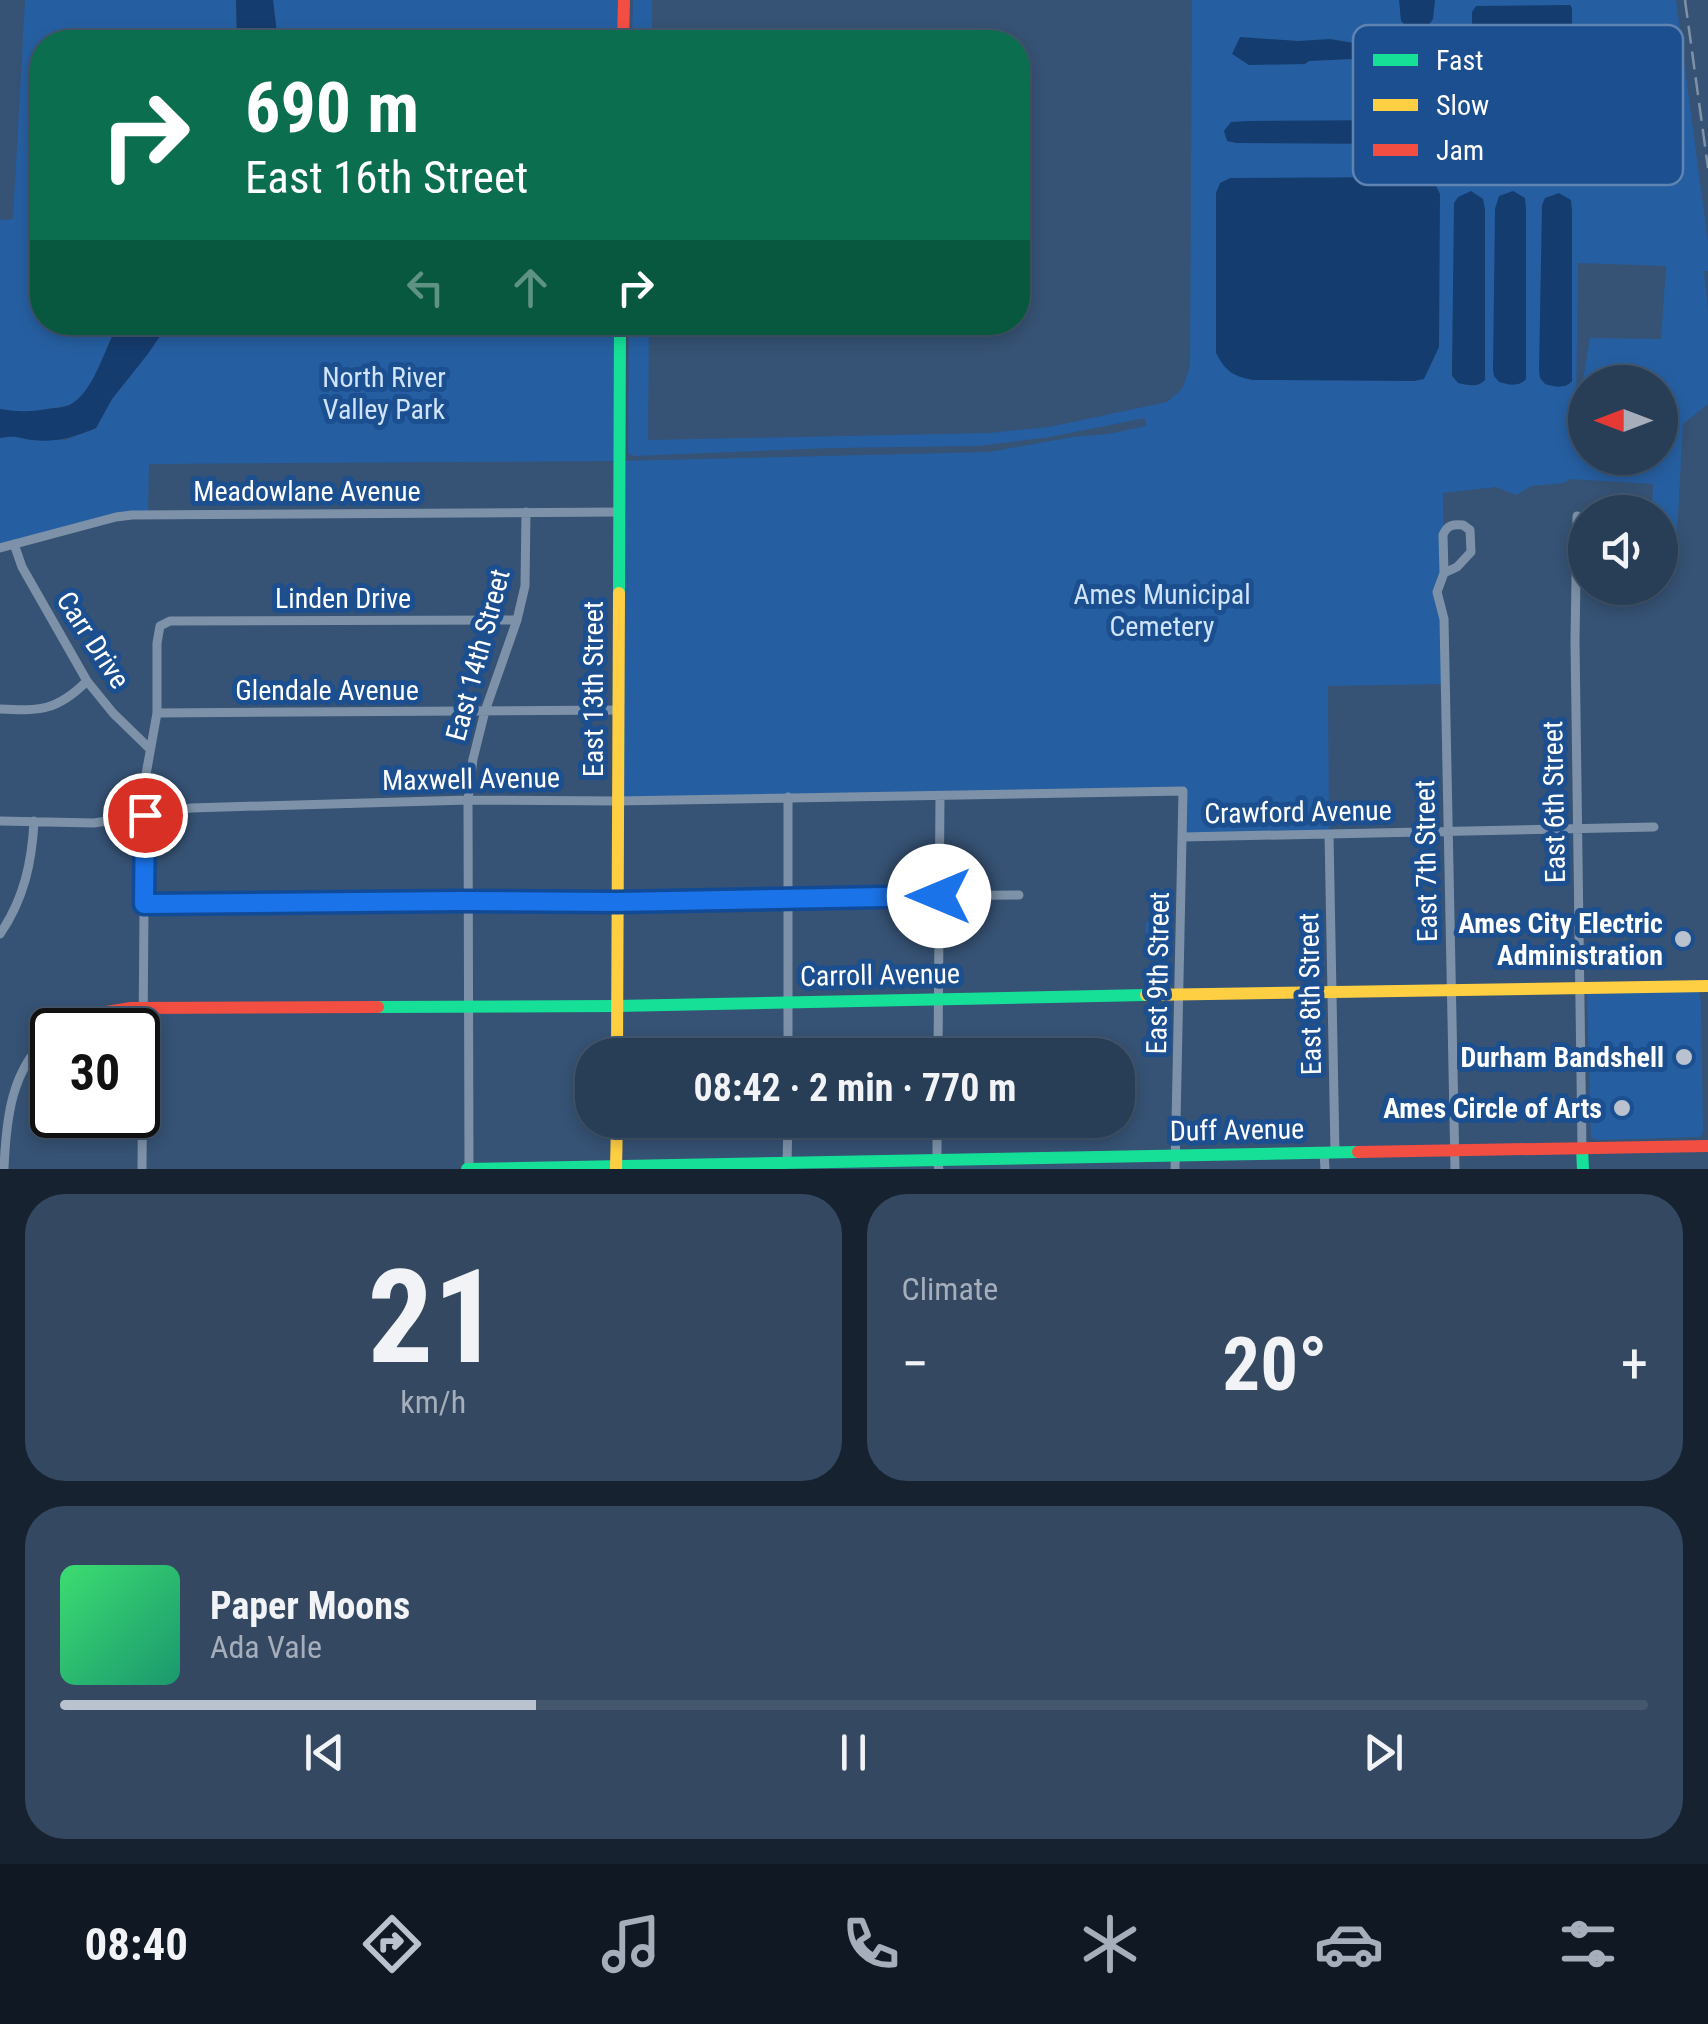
<!DOCTYPE html>
<meta charset="utf-8">
<style>
:root{--surface:#283e57;--page:#344961;--text:#f1f3f6;--muted:#a5aeba;--line:#44576d;--accent:#b9c2ce}
body{margin:0;font-family:"Roboto Condensed",sans-serif;background:var(--page);color:var(--text);height:100vh;display:flex;flex-direction:column;font-size:38px;white-space:nowrap}
*{box-sizing:border-box;margin:0}
p{font-size:32px;color:var(--muted)}
.icon{flex:none;width:55px;height:55px;fill:none;stroke:currentColor;stroke-width:2;stroke-linecap:round;stroke-linejoin:round}
.map{position:relative;height:1169px;overflow:hidden}
.details{display:flex;flex-direction:column;gap:25px;padding:25px;background:#162230;flex:1}
.details>*{flex:none}
.top-card{position:absolute;left:30px;top:30px;width:1000px;height:305px;border-radius:40px;box-shadow:0 5px 15px #0003,0 0 0 2px var(--line);background:#0b6e4f;color:#fff;overflow:hidden}
.needle{width:65px;rotate:270deg}
.controls{position:absolute;left:1568px;top:365px;display:grid;gap:20px}
.controls a{display:grid;place-items:center;width:110px;height:110px;border-radius:50%;background:var(--surface);box-shadow:0 5px 15px #0003,0 0 0 2px var(--line);font-size:50px}
.speed{position:absolute;left:30px;top:1008px;display:flex;gap:20px;font-size:50px;font-weight:700;text-align:center}
.speed>*{display:grid;place-content:center;width:130px;height:130px;border-radius:50%;background:var(--surface);box-shadow:0 5px 15px #0003,0 0 0 2px var(--line);line-height:1}
.speed .limit{border:5px solid #111;border-radius:15px;background:#fff;color:#111}
.pin{position:absolute;display:grid;place-items:center;width:85px;height:85px;color:#fff;margin:-42px;border:5px solid #fff;border-radius:50%;box-shadow:0 2px 10px #0007}
.me{position:absolute;width:110px;margin:-55px;rotate:270deg;stroke-linejoin:round;filter:drop-shadow(0 0 8px #0008)}
.turn{display:flex;align-items:center;gap:35px;height:210px;padding:0 50px;font-size:45px}
.turn .icon{width:130px;height:130px;stroke-width:2.5}
.turn b{display:block;font-size:70px;line-height:85px}
.lanes{display:flex;align-items:center;height:95px;padding:0 50px;background:#0003;justify-content:center;gap:50px;direction:ltr}
.lanes .off{opacity:.35}
.big{font-size:75px;font-weight:700;line-height:1.1}
.details .widget{flex:1;display:flex;flex-direction:column;justify-content:center;gap:15px;min-width:0;padding:0 35px;border-radius:40px;background:var(--page)}
.details .dial{align-items:center;gap:0}
.dial b{font-size:130px;line-height:1}
.song{display:flex;align-items:center;gap:30px}
.cover{width:120px;height:120px;border-radius:15px;background:linear-gradient(135deg,hsl(140 70% 55%),hsl(160 70% 35%))}
.played{height:10px;border-radius:5px;background:linear-gradient(90deg,var(--accent) 30%,var(--line) 30%)}
.keys{display:flex;justify-content:space-around;direction:ltr}
.heat{display:flex;justify-content:space-between;align-items:center;font-size:55px;direction:ltr}
.details .tiles{flex:1;display:grid;gap:25px;grid-template-columns:1fr 1fr}
.widget:last-child{grid-column:span 2}
.trip{position:absolute;left:575px;top:1038px;width:560px;height:100px;border-radius:40px;background:var(--surface);box-shadow:0 5px 15px #0003,0 0 0 2px var(--line);font-weight:700;line-height:100px;text-align:center}
.tabs{display:flex;height:160px;justify-content:space-around;align-items:center;background:#101923;color:var(--muted)}
.tabs .icon{width:70px;height:70px}
.tabs .active{color:var(--accent)}
.tabs b{font-size:45px;color:var(--text)}
.map>svg:first-child{display:block}
</style>
<div class="map">
<svg width="1708" height="1169" viewBox="0 0 1708 1169">
<rect width="100%" height="100%" fill="#365274"/>
<!-- green -->
<path fill="#265fa1" fill-rule="evenodd" d="M25,0H236L237,42H42V322L119,323L92,381L82,395L71,405L24,413L0,409V220L13,219Z
M273,0H624L623,42H278Z
M633,0H652V42H632Z
M1192,0H1676L1708,243V271H1704L1708,311V404L1683,424L1677,533L1660,534V512H1652L1653,484L1570,479L1564,483L1531,486L1516,495L1496,487L1443,493L1444,573L1440,582L1444,619L1445,684L1328,686L1329,834L1183,837V792L617,801L618,461L149,464L148,514L0,548V438L16,435L31,440H65L96,428L112,399L147,355L169,323H620V461L989,452L1073,437L1108,434L1146,426L1145,418L1050,437L978,446L831,448L633,456L628,453L629,323H649L648,440L989,433L1049,427L1167,402L1182,389L1190,367ZM1578,263L1666,266L1661,339L1590,338L1579,404L1576,405ZM1585,382H1660V458H1585Z
M1146,922H1163L1170,934V959H1146Z
M1695,991L1699,993L1701,1002L1703,1133L1700,1137L1596,1140L1591,1137L1587,994Z"/>
<!-- water -->
<path fill="#153c6e" d="M236,0H273L278,42H237Z
M1399,0H1435L1433,19L1428,26L1407,27L1401,21Z
M1570,5L1572,8V24L1568,165L1563,170L1477,168L1472,163V12L1476,6Z
M1240,37L1298,41L1330,39L1378,47L1375,58L1309,61L1305,64L1249,65L1232,54Z
M1411,120L1422,126L1424,134L1420,139L1392,144L1236,143L1227,141L1224,131L1231,122L1248,121Z
M1422,177L1434,182L1440,194L1439,347L1424,379L1414,381L1253,380C1233,376 1226,372 1216,353V193L1220,183L1230,178Z
M1471,191L1483,199L1485,209V380C1478,388 1467,385 1458,383L1452,376V369L1454,203L1458,197Z
M1513,191L1525,198L1526,209V379C1519,387 1509,385 1499,382L1494,376L1493,369L1495,209L1499,196Z
M1559,193L1571,200L1572,211V381C1565,389 1555,387 1545,384L1540,378L1539,371L1542,205L1545,198Z
M119,323H169L147,355L112,399L96,428C75,437 55,443 32,440C17,438 16,435 0,438V409C19,412 29,412 47,409C54,408 65,408 71,404C95,391 105,346 119,323Z"/>
<g fill="none" stroke-linecap="round" stroke-linejoin="round">
<!-- street -->
<path stroke="#7d92a8" stroke-width="9" d="M1577,516L1575,641L1582,1148
M14,544L22,567L87,681L113,713L150,749
M0,548L116,517L132,515L619,512
M1444,573L1457,567L1471,552L1470,530L1463,525C1453,524 1447,525 1443,535L1444,573L1437,592L1444,619L1455,1169
M0,709C40,711 57,711 87,681
M157,713L618,710
M0,821L94,823L191,808L468,800L617,801L1183,791L1175,1169
M1329,834L1335,1153
M1183,837L1654,827
M144,904L468,901L608,902L780,897L1019,895
M0,934C24,899 32,862 34,821
M788,1055V797
M938,1055L940,796
M937,1120V1161L939,1169
M1324,1153L1325,1169
M787,1164L788,1120
M4,1169C6,1119 11,1067 52,1034
M142,1169L145,780L157,713V643L160,626L170,621L517,620
M469,1169L468,800L473,759L485,711L517,620L525,586L526,512"/>
<!-- fast -->
<path stroke="#16e098" stroke-width="12" d="M619,593L620,322
M378,1007L617,1006L1146,995
M1582,1148L1583,1169
M467,1169L1358,1152"/>
<!-- slow -->
<path stroke="#ffcf43" stroke-width="12" d="M1146,995L1708,986
M617,1055L619,593
M616,1169L617,1120"/>
<!-- jam -->
<path stroke="#f24e42" stroke-width="12" d="M623,42L624,0
M58,1030L100,1013L131,1008L378,1007
M1358,1152L1708,1146"/>
<!-- rail -->
<path stroke="#7e92a7" stroke-width="2.5" stroke-dasharray="18 8" stroke-linecap="butt" d="M1685,0L1708,168"/>
</g>
<g fill="none" stroke-linecap="round" stroke-linejoin="round">
<defs>
<path id="route" d="M145,815L144,904L460,901L617,902L939,896"/>
</defs>
<!-- route casing -->
<use href="#route" stroke="#114b97" stroke-width="25"/>
<!-- route -->
<use href="#route" stroke="#1a73e8" stroke-width="18"/>
</g>
<!-- markers -->
<g fill="#b9c2ce" stroke="#1b4f8f" stroke-width="4">
<circle cx="1683" cy="939" r="10"/>
<circle cx="1684" cy="1057" r="10"/>
<circle cx="1622" cy="1108" r="10"/>
</g>
<g text-anchor="middle" dominant-baseline="central" stroke-width="10" stroke-linejoin="round" paint-order="stroke">
<!-- park labels -->
<g font-size="28" fill="#cfe3fa" stroke="#1b4f8f">
<text x="384" y="377">North River<tspan x="384" dy="32">Valley Park</tspan></text>
<text x="1162" y="594">Ames Municipal<tspan x="1162" dy="32">Cemetery</tspan></text>
</g>
<!-- street labels -->
<g font-size="28" fill="#fff" stroke="#1b4f8f">
<text x="307" y="491">Meadowlane Avenue</text>
<text x="343" y="598">Linden Drive</text>
<text transform="translate(93 640) rotate(57)">Carr Drive</text>
<text transform="translate(478 655) rotate(-75)">East 14th Street</text>
<text transform="translate(593 689) rotate(-90)">East 13th Street</text>
<text x="327" y="690">Glendale Avenue</text>
<text transform="translate(471 779) rotate(-1)">Maxwell Avenue</text>
<text transform="translate(1554 802) rotate(-91)">East 6th Street</text>
<text transform="translate(1298 812) rotate(-1)">Crawford Avenue</text>
<text transform="translate(1426 861) rotate(-91)">East 7th Street</text>
<text transform="translate(1158 973) rotate(-89)">East 9th Street</text>
<text transform="translate(880 975) rotate(-1)">Carroll Avenue</text>
<text transform="translate(1310 994) rotate(-91)">East 8th Street</text>
<text transform="translate(1237 1130) rotate(-1)">Duff Avenue</text>
</g>
<!-- poi labels -->
<g font-size="28" font-weight="bold" fill="#fff" stroke="#1b4f8f" text-anchor="end">
<text x="1663" y="923">Ames City Electric<tspan x="1663" dy="32">Administration</tspan></text>
<text x="1664" y="1057">Durham Bandshell</text>
<text x="1602" y="1108">Ames Circle of Arts</text>
</g>
</g>
<!-- legend -->
<rect x="1353" y="25" width="330" height="160" rx="15" fill="#1b4f8f" stroke="#5f84b1" stroke-width="2.5"/>
<rect x="1373" y="54" width="45" height="12" fill="#16e098"/>
<rect x="1373" y="99" width="45" height="12" fill="#ffcf43"/>
<rect x="1373" y="144" width="45" height="12" fill="#f24e42"/>
<g font-size="28" fill="#fff">
<text x="1436" y="70">Fast</text>
<text x="1436" y="115">Slow</text>
<text x="1436" y="160">Jam</text>
</g>
</svg>
<div class="controls">
<a><svg class="needle" viewBox="-14 -14 28 28"><path d="M0-13l5 13h-10z" fill="#e53935"/><path d="M0 13l5-13h-10z" fill="#a5aeba"/></svg></a>
<a><svg class="icon" aria-label="sound" viewBox="0 0 24 24"><path d="M4 9h4l5-4v14l-5-4H4zM17 9q2 3 0 6"/></svg></a>
</div>
<div class="speed"><div class="limit">30</div></div>
<div class="pin" style="left:145px;top:815px;background:#d93025"><svg class="icon" aria-label="arrive" viewBox="0 0 24 24"><path d="M6 21V4h12l-3 4 3 4H6"/></svg></div>
<svg class="me" style="left:939px;top:896px" viewBox="-20 -20 40 40"><circle r="19" fill="#fff"/><path d="M0-13L10 11 0 6-10 11z" fill="#1a73e8"/></svg>
<div class="trip">08:42 · 2 min · 770 m</div>
<div class="top-card">
<div class="turn"><svg class="icon" aria-label="right" viewBox="0 0 24 24"><path d="M7 20v-9h11M14 6l5 5-5 5"/></svg><div><b>690 m</b>East 16th Street</div></div>
<div class="lanes"><svg class="icon off" aria-label="left" viewBox="0 0 24 24"><path d="M17 20v-9H6M10 6l-5 5 5 5"/></svg><svg class="icon off" aria-label="ahead" viewBox="0 0 24 24"><path d="M12 20V5M6 11l6-6 6 6"/></svg><svg class="icon" aria-label="right" viewBox="0 0 24 24"><path d="M7 20v-9h11M14 6l5 5-5 5"/></svg></div>
</div>
</div>
<section class="details">
<div class="tiles">
<div class="widget dial"><b>21</b><p>km/h</p></div>
<div class="widget"><p>Climate</p>
<div class="heat"><a>−</a><b class="big">20°</b><a>+</a></div>
</div>
<div class="widget">
<div class="song"><i class="cover"></i><div><b>Paper Moons</b><p>Ada Vale</p></div></div>
<div class="played"></div>
<div class="keys"><svg class="icon" aria-label="previous" viewBox="0 0 24 24"><path d="M18 5L8 12l10 7zM5 5v14"/></svg><svg class="icon" aria-label="pause" viewBox="0 0 24 24"><path d="M8 5v14M16 5v14"/></svg><svg class="icon" aria-label="next" viewBox="0 0 24 24"><path d="M6 5l10 7-10 7zM19 5v14"/></svg></div>
</div>
</div>
</section>
<nav class="tabs">
<b>08:40</b>
<svg class="icon active" aria-label="directions" viewBox="0 0 24 24"><path d="M12 3l9 9-9 9-9-9zM9 14v-3h6M13 9l2 2-2 2"/></svg>
<svg class="icon" aria-label="music" viewBox="0 0 24 24"><path d="M9 18V5l10-2v13"/><circle cx="6" cy="18" r="3"/><circle cx="16" cy="16" r="3"/></svg>
<svg class="icon" aria-label="phone" viewBox="0 0 24 24"><path d="M5 4h4l2 5-3 2q2 4 5 5l2-3 5 2v4C11 20 4 13 5 4z"/></svg>
<svg class="icon" aria-label="climate" viewBox="0 0 24 24"><path d="M12 3v18M4 7l16 10M4 17L20 7"/></svg>
<svg class="icon" aria-label="car" viewBox="0 0 24 24"><path d="M5 17H2v-5l4-1 3-4h7l3 4 3 1v5h-3M9 17h6M6 11h13"/><circle cx="7" cy="17" r="2"/><circle cx="17" cy="17" r="2"/></svg>
<svg class="icon" aria-label="filters" viewBox="0 0 24 24"><path d="M4 7h16M4 17h16"/><circle cx="9" cy="7" r="2"/><circle cx="15" cy="17" r="2"/></svg>
</nav>
